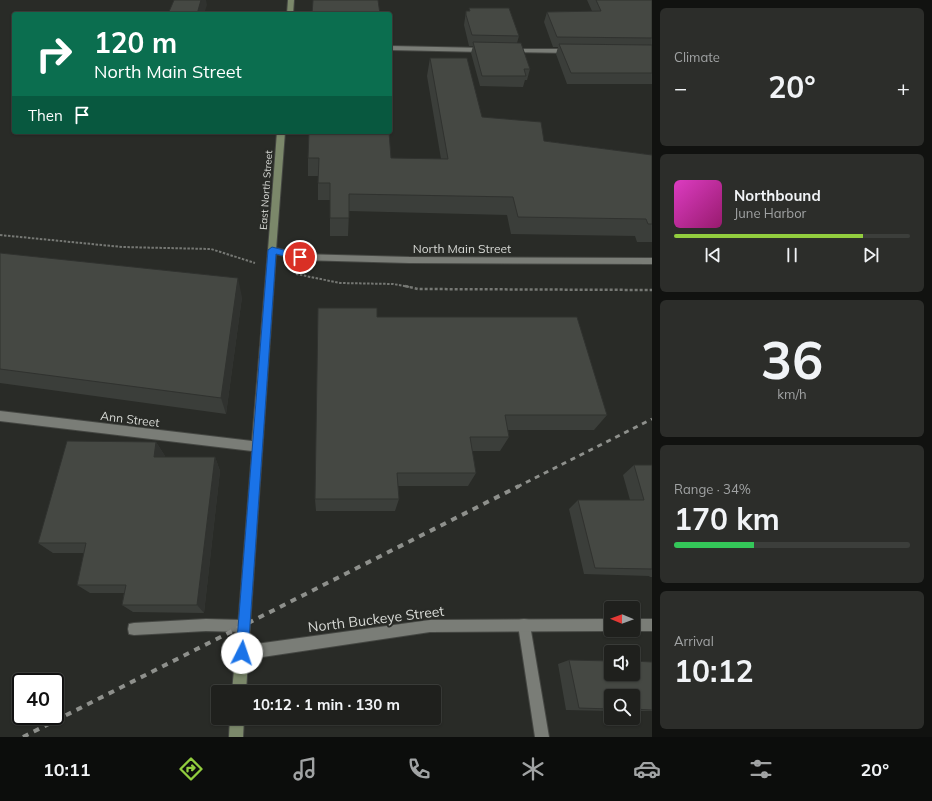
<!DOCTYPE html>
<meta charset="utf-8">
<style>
:root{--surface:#1f201d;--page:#2c2d2a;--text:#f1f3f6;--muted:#a1a3a4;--line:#3c3e3b;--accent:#92cd3e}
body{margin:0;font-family:Mulish,sans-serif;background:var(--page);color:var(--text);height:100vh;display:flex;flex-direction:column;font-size:15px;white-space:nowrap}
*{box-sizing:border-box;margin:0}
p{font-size:13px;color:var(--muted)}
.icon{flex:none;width:22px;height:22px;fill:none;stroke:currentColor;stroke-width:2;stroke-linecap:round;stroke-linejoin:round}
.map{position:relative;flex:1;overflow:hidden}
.panel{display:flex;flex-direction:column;gap:8px;padding:8px;background:#111210;width:280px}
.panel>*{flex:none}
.guide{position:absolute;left:12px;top:12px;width:380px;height:122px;border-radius:4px;box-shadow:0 1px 3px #0004,0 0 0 1px var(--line);background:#0b6e4f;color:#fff;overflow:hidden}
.needle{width:26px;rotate:271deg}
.tools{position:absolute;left:604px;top:601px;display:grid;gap:8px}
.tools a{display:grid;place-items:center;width:36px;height:36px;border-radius:4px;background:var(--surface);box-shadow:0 1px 3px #0004,0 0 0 1px var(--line);font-size:20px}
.speed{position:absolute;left:12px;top:673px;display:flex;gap:8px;font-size:20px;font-weight:700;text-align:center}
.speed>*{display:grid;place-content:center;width:52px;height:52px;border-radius:50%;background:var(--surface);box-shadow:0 1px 3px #0004,0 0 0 1px var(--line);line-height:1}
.speed .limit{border:2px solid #111;border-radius:6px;background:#fff;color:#111}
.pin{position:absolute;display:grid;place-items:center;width:34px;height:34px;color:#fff;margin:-17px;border:2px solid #fff;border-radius:50%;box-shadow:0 1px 4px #0007}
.me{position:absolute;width:44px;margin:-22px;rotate:4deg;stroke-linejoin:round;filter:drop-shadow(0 0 3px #0008)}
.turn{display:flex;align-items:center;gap:14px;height:84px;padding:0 16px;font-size:18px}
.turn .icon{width:52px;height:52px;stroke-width:2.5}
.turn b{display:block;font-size:28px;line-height:34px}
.then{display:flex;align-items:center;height:38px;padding:0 16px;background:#0003;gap:8px;font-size:15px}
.big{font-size:30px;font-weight:700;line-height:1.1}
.panel .tile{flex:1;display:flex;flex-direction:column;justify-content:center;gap:6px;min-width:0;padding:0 14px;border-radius:6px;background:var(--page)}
.panel .dial{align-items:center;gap:0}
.dial b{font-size:52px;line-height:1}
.song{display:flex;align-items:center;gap:12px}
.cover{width:48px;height:48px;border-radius:6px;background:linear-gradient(135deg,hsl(310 70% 55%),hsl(320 70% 35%))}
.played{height:4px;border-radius:2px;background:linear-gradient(90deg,var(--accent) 80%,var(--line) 80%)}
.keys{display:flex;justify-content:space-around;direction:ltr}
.heat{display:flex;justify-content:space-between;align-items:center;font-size:22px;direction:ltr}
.charge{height:6px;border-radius:3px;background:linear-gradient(90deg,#34c759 34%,var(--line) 0)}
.trip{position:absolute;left:211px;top:685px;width:230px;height:40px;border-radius:4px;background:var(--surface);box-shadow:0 1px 3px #0004,0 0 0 1px var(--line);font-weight:700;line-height:40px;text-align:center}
.tabs{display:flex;height:64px;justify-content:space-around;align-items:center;background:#0c0d0c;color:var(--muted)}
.tabs .icon{width:28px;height:28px}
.tabs .selected{color:var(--accent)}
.tabs b{font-size:18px;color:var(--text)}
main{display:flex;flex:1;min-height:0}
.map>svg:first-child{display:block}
</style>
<main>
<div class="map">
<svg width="652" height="737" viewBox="0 0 652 737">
<rect width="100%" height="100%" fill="#292b27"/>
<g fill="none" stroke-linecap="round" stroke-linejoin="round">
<defs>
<path id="lane" d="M206,619L244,620L249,621L250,626L249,631L244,632L206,631L134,635L129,634L128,629L129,624L134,623Z
M524,619L529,620L530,625L549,737H535L518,625L519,620Z"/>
<path id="street" d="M390,46L484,48L487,50L484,52L390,50Z
M508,49H570L573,51L570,53L510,52L507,50Z
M272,247L300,254L409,257L652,258V264L409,263L300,260L276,254L250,626L249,631L244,632L239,631L238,626L252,451L0,421V411L252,441L268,250Z
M611,619V630H615L611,631L430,632L242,660L237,658L235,653L237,648L242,646L430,620Z
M633,619H652V631H633L629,630H633Z"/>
<path id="secondary" d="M288,0H294L293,14H287Z
M277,132H285L276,250L272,253L268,250Z
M244,620L249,621L250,626L246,692H232L238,626L239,621Z
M230,718H244L243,737H229Z"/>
</defs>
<!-- lane casing -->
<use href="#lane" stroke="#454743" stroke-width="2"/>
<!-- street casing -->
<use href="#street" stroke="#454743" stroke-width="2"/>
<!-- secondary casing -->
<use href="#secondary" stroke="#454743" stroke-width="2"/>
<!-- path-far1 -->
<path stroke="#767874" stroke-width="2" stroke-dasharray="2.5 1.5" stroke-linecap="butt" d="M0,235L122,247L211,249L255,263
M296,274L340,283L393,284L410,287"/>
<!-- path -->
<path stroke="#767874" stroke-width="2.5" stroke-dasharray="3 2" stroke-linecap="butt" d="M405,286L418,289L652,290"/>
<!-- lane -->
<use href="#lane" fill="#7a7d77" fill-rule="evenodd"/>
<!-- street -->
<use href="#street" fill="#7a7d77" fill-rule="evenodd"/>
<!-- secondary -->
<use href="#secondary" fill="#7b886a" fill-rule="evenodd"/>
<!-- rail-far1 -->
<path stroke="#8e908c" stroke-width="3" stroke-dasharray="5 5" stroke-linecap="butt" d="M517,487L652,419"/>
<!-- rail -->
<path stroke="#8e908c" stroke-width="4" stroke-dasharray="6 6" stroke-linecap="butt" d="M23,737L519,486"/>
</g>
<!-- wall -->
<path fill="#3b3e3a" d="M587,0H652V84H567L556,54L558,47H553L544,22L547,12L592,11Z
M469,8L519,36L517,43L530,69L527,80H525L523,87L480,86L471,53L473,46H469L464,25L466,11H469Z
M430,58L482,117L544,141L652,155V242H637L635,236L511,234L507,215L349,211L348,236H330V200H318V176H308V158L441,159L427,76Z
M0,253L242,297L226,414L0,383Z
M377,317L607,415L594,430H508L509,437L500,451H472L476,473L468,486H398L399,499L395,511H316L315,499Z
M156,442L165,456L164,457H215L220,471L204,613L133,612L122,605L124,593H90L77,585L84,553H53L38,543Z
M634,465H652V577H650L649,576L584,574L569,509L578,500H630L623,475Z
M569,660L652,662V711H633V696H611V711L566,710L558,664Z"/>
<!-- shaded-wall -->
<path fill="#30322f" d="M201,0H206L207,5L204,14H197Z
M238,278L242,297L226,414L221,398Z
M156,442L165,456L162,471L154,457Z
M215,457L220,471L204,613L197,605Z"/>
<!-- building -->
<path fill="#454843" stroke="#30322f" d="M174,0H201L197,14H168Z
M313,0H378L380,14H312Z
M596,0H652V38L557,37L547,12L601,11Z
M469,8H509L519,36L472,35L466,15V11H470Z
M473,42L521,43L530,69H524L526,76H482Z
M559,44L652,45V73H571Z
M430,58H467L482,117L541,122L544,141L652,155V224H648L646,219L518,217L513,197L349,194V218H330V183H318L319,158H308L309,132H389L391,158L448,159Z
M0,253L238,278L221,398L0,369Z
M318,308H377V317H577L607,415H505L509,437H470L476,473H397L399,499H315Z
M67,441L156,442L154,457H215L197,605H122L126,585H77L86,543H38Z
M634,465H652V569L595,568L578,500H644Z
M569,660L611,661V674H633V661L652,662V710L633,709V696H611V709L579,708Z"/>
<!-- route -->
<path fill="#1a73e8" stroke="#114b97" d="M272,247L303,255L304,257L300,260L276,254L248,653L246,657L242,659L238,657L236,653L268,250Z"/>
<g text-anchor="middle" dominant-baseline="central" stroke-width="4" stroke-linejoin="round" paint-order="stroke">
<!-- far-street labels -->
<g font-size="10" fill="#d8dad6" stroke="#292b27">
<text transform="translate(266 190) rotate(-86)">East North Street</text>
</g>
<!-- street labels -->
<g font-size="12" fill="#d8dad6" stroke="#292b27">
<text x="462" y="248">North Main Street</text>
<text transform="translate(130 419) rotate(7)">Ann Street</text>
</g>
<!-- near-street labels -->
<g font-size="14" fill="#d8dad6" stroke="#292b27">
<text transform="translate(376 619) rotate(-7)">North Buckeye Street</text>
</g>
</g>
</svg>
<div class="tools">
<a><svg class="needle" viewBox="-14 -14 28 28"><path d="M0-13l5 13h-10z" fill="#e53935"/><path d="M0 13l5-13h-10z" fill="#a1a3a4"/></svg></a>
<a><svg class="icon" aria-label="sound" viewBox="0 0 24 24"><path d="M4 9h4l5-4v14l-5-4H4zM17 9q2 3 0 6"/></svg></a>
<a><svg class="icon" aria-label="search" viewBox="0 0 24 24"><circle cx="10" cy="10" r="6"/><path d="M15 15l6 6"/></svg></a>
</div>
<div class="speed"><div class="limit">40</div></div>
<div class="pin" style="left:300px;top:257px;background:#d93025"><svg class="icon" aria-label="arrive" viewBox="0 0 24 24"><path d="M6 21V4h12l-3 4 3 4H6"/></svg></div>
<svg class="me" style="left:242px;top:653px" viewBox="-20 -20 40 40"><circle r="19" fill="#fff"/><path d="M0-13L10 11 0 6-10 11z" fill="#1a73e8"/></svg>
<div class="trip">10:12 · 1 min · 130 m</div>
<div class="guide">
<div class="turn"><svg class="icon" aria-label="right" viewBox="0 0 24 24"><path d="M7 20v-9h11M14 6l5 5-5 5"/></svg><div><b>120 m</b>North Main Street</div></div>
<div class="then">Then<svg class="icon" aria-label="arrive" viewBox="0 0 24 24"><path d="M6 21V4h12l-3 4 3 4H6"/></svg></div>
</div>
</div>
<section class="panel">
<div class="tile"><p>Climate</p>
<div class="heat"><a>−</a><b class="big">20°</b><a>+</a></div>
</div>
<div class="tile">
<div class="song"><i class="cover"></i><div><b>Northbound</b><p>June Harbor</p></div></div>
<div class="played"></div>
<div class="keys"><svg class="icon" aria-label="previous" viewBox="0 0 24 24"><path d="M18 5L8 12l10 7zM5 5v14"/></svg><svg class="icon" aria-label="pause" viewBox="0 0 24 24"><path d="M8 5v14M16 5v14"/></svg><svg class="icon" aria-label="next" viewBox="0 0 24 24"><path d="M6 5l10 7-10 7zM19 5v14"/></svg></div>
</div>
<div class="tile dial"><b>36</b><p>km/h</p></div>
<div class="tile"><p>Range · 34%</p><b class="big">170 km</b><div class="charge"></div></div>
<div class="tile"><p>Arrival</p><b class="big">10:12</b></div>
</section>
</main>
<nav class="tabs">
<b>10:11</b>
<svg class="icon selected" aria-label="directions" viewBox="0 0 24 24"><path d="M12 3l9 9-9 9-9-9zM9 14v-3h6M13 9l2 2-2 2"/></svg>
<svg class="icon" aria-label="music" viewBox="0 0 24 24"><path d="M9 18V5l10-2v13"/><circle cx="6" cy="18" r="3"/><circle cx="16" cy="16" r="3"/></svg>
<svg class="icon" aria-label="phone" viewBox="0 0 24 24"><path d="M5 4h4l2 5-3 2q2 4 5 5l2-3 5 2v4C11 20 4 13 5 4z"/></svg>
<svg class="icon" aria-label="climate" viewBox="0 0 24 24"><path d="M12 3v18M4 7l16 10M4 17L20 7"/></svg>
<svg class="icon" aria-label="car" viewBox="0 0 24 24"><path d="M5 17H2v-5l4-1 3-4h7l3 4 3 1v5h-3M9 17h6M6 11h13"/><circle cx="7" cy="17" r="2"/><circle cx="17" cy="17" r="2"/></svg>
<svg class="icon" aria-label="filters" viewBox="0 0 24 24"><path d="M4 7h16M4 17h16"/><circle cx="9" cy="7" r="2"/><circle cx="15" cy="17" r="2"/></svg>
<b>20°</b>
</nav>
